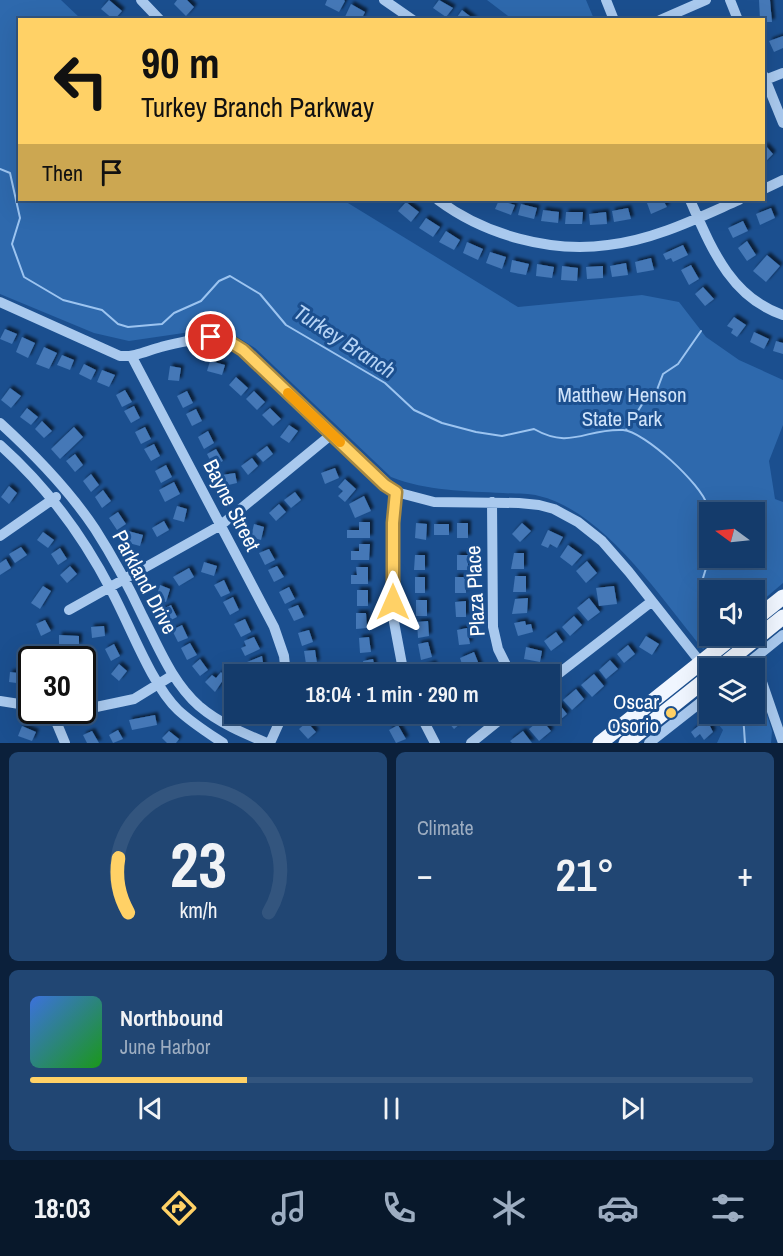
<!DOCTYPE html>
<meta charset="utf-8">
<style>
:root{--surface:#143b6b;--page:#214673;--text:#f1f3f6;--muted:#9dadc1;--line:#33557e;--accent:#ffd166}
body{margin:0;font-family:"Archivo Narrow",sans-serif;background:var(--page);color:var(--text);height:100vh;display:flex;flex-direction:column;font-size:22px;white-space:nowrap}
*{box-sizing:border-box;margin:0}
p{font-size:20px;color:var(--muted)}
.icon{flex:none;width:33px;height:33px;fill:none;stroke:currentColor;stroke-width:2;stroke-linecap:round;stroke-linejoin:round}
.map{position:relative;height:743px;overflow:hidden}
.panel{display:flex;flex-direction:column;gap:9px;padding:9px;background:#0b203b;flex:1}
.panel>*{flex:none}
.guide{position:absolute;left:18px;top:18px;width:747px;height:183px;border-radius:0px;box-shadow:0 6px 24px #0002,0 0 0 2px var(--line);background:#ffd166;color:#111;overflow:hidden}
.needle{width:39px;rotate:285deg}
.fabs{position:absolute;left:699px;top:502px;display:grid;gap:12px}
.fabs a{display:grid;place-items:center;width:66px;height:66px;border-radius:0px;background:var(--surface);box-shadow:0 6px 24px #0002,0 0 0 2px var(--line);font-size:30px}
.speed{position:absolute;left:18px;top:646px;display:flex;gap:12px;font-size:30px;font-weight:700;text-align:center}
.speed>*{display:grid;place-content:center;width:78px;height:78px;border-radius:50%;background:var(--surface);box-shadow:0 6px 24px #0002,0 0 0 2px var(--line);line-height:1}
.speed .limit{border:3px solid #111;border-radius:9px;background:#fff;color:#111}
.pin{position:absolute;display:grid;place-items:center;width:51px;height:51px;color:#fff;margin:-26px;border:3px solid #fff;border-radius:50%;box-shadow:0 2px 6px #0007}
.me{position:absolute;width:66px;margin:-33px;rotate:0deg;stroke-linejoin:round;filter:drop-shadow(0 0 4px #0008)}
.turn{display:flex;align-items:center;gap:21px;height:126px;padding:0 24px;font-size:27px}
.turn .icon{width:78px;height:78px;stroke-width:2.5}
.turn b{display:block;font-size:42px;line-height:51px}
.then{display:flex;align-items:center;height:57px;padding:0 24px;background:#0003;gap:12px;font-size:22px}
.big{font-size:45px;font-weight:600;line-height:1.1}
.panel .widget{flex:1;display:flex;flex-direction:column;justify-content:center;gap:9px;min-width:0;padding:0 21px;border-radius:9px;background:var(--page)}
.panel .dial{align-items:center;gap:0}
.dial svg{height:156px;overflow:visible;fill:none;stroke:var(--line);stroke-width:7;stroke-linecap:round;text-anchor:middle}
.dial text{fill:var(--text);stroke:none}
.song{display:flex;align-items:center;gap:18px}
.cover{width:72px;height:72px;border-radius:9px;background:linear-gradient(135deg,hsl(220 70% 55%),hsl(120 70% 35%))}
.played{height:6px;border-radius:3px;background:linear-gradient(90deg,var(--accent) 30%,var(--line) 30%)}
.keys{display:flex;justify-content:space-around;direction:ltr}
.heat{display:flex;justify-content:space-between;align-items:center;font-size:33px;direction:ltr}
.panel .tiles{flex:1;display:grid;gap:9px;grid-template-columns:1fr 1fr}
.widget:last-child{grid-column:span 2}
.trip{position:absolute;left:224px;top:664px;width:336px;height:60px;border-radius:0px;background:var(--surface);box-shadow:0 6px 24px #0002,0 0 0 2px var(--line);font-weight:600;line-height:60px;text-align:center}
.tab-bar{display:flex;height:96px;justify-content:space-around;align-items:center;background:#08182b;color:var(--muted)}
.tab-bar .icon{width:42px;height:42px}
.tab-bar .on{color:var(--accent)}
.tab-bar b{font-size:27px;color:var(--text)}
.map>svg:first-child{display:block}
</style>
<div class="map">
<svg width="783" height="743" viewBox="0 0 783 743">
<defs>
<filter id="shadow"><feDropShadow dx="3" dy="-3" stdDeviation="1.5" flood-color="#0009"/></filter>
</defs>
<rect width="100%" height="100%" fill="#1b4f8f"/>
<!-- green -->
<path fill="#2e69ad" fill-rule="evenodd" d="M0,0H61L81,19L20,20V200H343L518,307L642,295L679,302L706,337L739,360L783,380V425L769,461L775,499L783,502V583L755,607L754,591H710V636H719L703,649C662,600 604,511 539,496C528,493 515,494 503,493C465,491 427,491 391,477L255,348L234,335L211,329L129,341L94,333L0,294ZM710,513H754V558H710Z
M487,0H586L594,19H512Z
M755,676L772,731L771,743H717L723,730L710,714H754Z"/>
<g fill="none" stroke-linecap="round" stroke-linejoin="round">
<!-- stream -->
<path stroke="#9cc4f0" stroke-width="2" d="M0,169L10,173L20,218L12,244L24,277L63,300L102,310L118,324L128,327L162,324L174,313L201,301L219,281L230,276L260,294L286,325L385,383L414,410L442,423L476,432L502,436L534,429C571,450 586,428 623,430C644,431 702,485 707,505C709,512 709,520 710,528
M626,430L646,398L655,395L663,374L678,364L701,331
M710,555L700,588L710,622
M743,714L745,743"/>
</g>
<!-- building -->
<path fill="#4478b7" filter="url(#shadow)" d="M109,0L122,11L114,20L101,9Z
M177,0H187L194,7L186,16L174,4Z
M327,0H344L345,1L339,12L325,5Z
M439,0L453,8L446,17L433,8Z
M759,0H770L772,22H764L760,20Z
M351,4L365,12L361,20L344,19Z
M462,10L475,20H455Z
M783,36V48L774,52L769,41Z
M765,145L773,154L764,163V147Z
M499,200L515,205L511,215L495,209Z
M655,200H663L667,207L651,214L647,203Z
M406,202L419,212L411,222L398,211Z
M521,204L537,208L534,219L518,215Z
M628,208L631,219L614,222L612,211Z
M771,208L775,218L760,225L756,214Z
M543,210L559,212L558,223L541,221Z
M566,212H583L582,224H565Z
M606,212L607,224L590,225L589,214Z
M426,218L440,227L433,237L419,228Z
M743,221L748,231L733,238L728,228Z
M446,231L460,240L454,250L439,242Z
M747,241L756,255L747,261L738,248Z
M467,242L483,249L478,260L463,253Z
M683,245L688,255L673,262L671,258L666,260L663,254Z
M490,252L506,257L502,269L486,263Z
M767,255L780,266L766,282L753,271Z
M651,258L654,270L637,273L635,262Z
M512,260L529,264L526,275L510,272Z
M626,263L628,275L612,277L610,266Z
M537,264L554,267L552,278L536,276Z
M691,265L699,279L689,285L681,270Z
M562,266L578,268L577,281L561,280Z
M603,266V278L587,279L586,267Z
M703,287L714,299L705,306L695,294Z
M734,317L746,325L737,337L731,333L733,329L727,326Z
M5,329L17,334L12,344L0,339Z
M754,332L769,339L764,349L750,342Z
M22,337L35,343L28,358L16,352Z
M776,341L783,343V354L773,351Z
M44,347L57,353L49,369L36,364Z
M62,355L74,360L70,370L57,365Z
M210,361L225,365L222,375L207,371Z
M84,364L96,370L91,380L79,374Z
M170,366L181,368L179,381L168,380Z
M102,370L115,375L109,387L97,382Z
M236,377L248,388L241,396L229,385Z
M10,388L21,396L11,408L1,400Z
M125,390L132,402L122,407L116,395Z
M187,391L193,403L183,408L177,396Z
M254,391L265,402L257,410L246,399Z
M134,406L140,418L131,423L124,411Z
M27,408L38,417L31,425L20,417Z
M270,408L281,419L273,426L262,415Z
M196,409L202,421L192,426L186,414Z
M42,421L52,431L44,438L35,429Z
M289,425L298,431L289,443L280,437Z
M74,427L83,437L60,459L51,449Z
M145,427L151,439L141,444L135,432Z
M208,431L214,443L204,449L198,437Z
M154,444L160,456L151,461L144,449Z
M267,446L273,454L263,462L256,454Z
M216,449L223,461L213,466L207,454Z
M75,454L83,465L75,472L66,461Z
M252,458L258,466L248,475L241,466Z
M166,465L172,477L161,483L155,471Z
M335,468L339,478L325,484L321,473Z
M235,473L237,483L224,486L222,475Z
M91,474L99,485L91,492L83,481Z
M345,479L356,489L345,502L338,496L343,491L338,487Z
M174,482L180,494L165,502L159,490Z
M9,486L17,493L9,504L1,497Z
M103,490L111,501L102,508L95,497Z
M295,492L301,500L291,508L284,500Z
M364,496L371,511L355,518L349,504Z
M279,504L286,512L276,521L269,513Z
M177,506L187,509L184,522L173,519Z
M118,512L126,524L117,530L109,518Z
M164,521L169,530L157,537L152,528Z
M359,522H370V538H347V530H359Z
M416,523L427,524L426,540L415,538Z
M457,523H468V538H457Z
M522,523L531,531L520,542L512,534Z
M254,524L264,527L261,540L251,537Z
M434,524H449V535H434Z
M548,530L563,537L557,548L550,544L548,548L541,545Z
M128,531L143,535L140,546L125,542Z
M43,532L54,540L48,548L37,540Z
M359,544H370L369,560H351V551H359Z
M568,545L582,555L572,566L560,557Z
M21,547L27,555L15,563L9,554Z
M60,548L67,559L58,565L51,554Z
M269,549L275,560L265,565L259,553Z
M514,553H524V569H511Z
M415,555H425V570H414Z
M457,555H468V570H457Z
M6,559L11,568L0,575V563Z
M587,561L597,573L586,583L576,571Z
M204,562L217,566L214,576L201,572Z
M70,566L77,574L67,583L60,575Z
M277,566L284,577L274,582L268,570Z
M356,567H368V584H351V575H357Z
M189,568L194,577L179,586L173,577Z
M515,576H526V592H513Z
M415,577H425V593H415Z
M455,577H466V593H455Z
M224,580L230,593L221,597L214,585Z
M160,585L170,589L166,602L156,598Z
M43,586L51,591L40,609L31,603Z
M614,586L617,604L599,606L596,588Z
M289,587L295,599L285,604L279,592Z
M357,590H368V606H357Z
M233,597L239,610L230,615L223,602Z
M528,598L527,613L512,614L515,599Z
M589,598L600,612L588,621L577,608Z
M416,600H427V616H416Z
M466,601V617H456L455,602Z
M171,605L177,617L167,622L161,610Z
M298,605L304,617L294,621L288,609Z
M356,613H366L367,628L356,629Z
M574,616L582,625L570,636L562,627Z
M245,619L251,632L241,637L234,624Z
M45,620L51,631L41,636L36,624Z
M428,621L429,636L418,638L417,622Z
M525,621L526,625L531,624L533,632L518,636L514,623Z
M182,625L188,638L178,642L172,630Z
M104,626L105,636L92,638L91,627Z
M467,628L470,644L459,645L457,630Z
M309,630L313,642L302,646L298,633Z
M556,632L563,642L551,651L544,641Z
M59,635L79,636V646L59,645Z
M646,636L659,644L652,655L639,647Z
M254,637L260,649L245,656L241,648L246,646L244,641Z
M369,637L371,652L360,653L359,638Z
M428,642L432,657L421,660L418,644Z
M190,643L197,655L187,660L181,648Z
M114,644L120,656L111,661L105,649Z
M628,645L635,654L624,663L617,654Z
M526,647L542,651L540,662L524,659Z
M315,650L317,663L306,664L304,651Z
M474,652L480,667L465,673L460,658Z
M262,656L264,669L249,673L247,662Z
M200,659L208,670L200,676L192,666Z
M373,659L376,674L358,675L357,671L365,669L363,661Z
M610,660L618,669L606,679L599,670Z
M433,663L438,675H426L423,667Z
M119,664L127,671L119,681L111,674Z
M10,672L26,674L24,684L9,682Z
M221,672L225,677L215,692L205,682L212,675L216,678Z
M594,674L604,686L592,697L581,685Z
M576,689L584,699L572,710L563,700Z
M229,690L234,693V706L223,699Z
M559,704L567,714L555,724L546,714Z
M448,714H455L462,722L454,729L444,717Z
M155,715L157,725L132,730L129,720Z
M541,719L551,731L539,741L529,729Z
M307,722L316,732L308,739L299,729Z
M703,722L705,724L708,722L713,732L704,740L700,734L695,738L691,732Z
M398,725L406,739L396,743L389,730Z
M22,726L36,732L32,741L18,736Z
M118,730L123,739L113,743L109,735Z
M92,731L99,743H87L83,735Z
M169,731L179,739L176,743H167L162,738Z
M523,731L532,743H512L510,741Z"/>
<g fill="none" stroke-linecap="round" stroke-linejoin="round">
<!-- minor -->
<path stroke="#a9c9ee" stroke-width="10" d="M141,0L160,20
M384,0L413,20
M606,0L614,20
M730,0L738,20
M660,20L706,0
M764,76L783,123
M765,80L783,73
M764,189L783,180
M438,200C485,235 550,253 608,245C654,240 698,218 739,200
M690,200C711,247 730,297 783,315
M0,302L120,356C136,357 146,351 161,347C192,339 215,333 243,349L396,492L434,502L519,503L539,505L554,509L578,522L602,541L629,572L701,663
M132,357L274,627L284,656L286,675
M0,423C34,454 69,490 95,529C113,557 129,587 143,617C159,648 172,682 199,706C219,723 243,733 267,743
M0,445C46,486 83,536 111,590C130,625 151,684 178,710C192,723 208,733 223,743
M396,492L393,523L394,622L404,675
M492,502L493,627L498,649L511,675
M0,536L56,497
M69,610L221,525L332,434
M754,659L783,743
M741,669L783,635
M549,681L651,602
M0,701L32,706
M82,710L134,699L173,675
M55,711V719L65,743
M420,714L435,743
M270,743L283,714
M471,743L507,714
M649,743L710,695"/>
<!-- major -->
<path stroke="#f0f6ff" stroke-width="15" d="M754,620L783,597
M718,669L783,617
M600,743L734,636
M626,743L710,676"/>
</g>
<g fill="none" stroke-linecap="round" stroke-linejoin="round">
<defs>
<path id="route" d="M211,337L227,340L243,350L385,485L396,492L393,523V602"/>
</defs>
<!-- route casing -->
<use href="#route" stroke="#a68842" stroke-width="15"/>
<!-- route -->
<use href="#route" stroke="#ffd166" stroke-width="10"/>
<!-- slow -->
<path stroke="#f59e0b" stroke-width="10" d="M288,393L340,442"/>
</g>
<!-- markers -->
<circle fill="#ffd166" stroke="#1b4f8f" stroke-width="2" cx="671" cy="713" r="6"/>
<g text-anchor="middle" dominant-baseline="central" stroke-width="6" stroke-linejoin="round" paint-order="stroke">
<!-- park labels -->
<g font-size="21" fill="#cfe3fa" stroke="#1b4f8f">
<text x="622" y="394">Matthew Henson<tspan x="622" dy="24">State Park</tspan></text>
</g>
<!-- street labels -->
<g font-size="21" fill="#fff" stroke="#1b4f8f">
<text transform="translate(232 505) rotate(63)">Bayne Street</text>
<text transform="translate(145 582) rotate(62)">Parkland Drive</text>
<text transform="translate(475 591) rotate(-93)">Plaza Place</text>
</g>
<!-- poi labels -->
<g font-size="21" fill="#fff" stroke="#1b4f8f" text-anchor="end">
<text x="659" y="701">Oscar<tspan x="659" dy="24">Osorio</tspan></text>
</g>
<!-- water labels -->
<g font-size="22" font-style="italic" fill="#b5d3f5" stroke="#1b4f8f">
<text transform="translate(345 341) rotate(33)">Turkey Branch</text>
</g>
</g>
</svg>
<div class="fabs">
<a><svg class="needle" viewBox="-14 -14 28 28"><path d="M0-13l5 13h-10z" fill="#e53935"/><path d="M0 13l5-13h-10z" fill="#9dadc1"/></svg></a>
<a><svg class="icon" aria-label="sound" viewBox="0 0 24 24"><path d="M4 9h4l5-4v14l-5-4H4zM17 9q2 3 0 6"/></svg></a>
<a><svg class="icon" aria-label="layers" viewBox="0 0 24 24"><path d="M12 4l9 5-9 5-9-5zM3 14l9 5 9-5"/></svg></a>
</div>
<div class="speed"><div class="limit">30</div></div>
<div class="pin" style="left:211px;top:337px;background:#d93025"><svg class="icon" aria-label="arrive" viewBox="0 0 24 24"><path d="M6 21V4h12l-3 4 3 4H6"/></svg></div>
<svg class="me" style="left:393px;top:602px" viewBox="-20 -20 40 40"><path d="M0-17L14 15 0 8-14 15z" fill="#ffd166" stroke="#fff" stroke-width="4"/></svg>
<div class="trip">18:04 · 1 min · 290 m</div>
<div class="guide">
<div class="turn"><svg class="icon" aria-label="left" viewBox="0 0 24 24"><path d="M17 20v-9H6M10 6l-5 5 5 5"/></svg><div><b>90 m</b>Turkey Branch Parkway</div></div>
<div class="then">Then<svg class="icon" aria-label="arrive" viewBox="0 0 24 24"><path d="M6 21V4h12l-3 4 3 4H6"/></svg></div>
</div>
</div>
<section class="panel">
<div class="tiles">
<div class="widget dial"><svg viewBox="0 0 100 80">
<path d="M14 69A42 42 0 1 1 86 69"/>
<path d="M14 69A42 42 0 0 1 9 41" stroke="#ffd166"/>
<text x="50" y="56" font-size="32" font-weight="700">23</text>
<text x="50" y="72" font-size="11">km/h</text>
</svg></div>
<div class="widget"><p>Climate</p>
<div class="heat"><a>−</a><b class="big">21°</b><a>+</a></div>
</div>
<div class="widget">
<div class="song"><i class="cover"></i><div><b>Northbound</b><p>June Harbor</p></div></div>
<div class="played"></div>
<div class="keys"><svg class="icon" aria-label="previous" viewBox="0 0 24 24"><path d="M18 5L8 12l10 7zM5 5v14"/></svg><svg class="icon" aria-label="pause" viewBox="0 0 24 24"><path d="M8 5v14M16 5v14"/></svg><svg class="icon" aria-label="next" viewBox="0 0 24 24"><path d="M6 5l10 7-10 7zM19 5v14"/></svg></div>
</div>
</div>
</section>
<nav class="tab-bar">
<b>18:03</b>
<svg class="icon on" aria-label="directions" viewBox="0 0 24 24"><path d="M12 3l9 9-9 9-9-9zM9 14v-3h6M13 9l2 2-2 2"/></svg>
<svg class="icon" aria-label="music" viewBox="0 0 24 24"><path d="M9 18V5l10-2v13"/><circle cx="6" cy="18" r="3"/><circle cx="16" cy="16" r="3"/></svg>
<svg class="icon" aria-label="phone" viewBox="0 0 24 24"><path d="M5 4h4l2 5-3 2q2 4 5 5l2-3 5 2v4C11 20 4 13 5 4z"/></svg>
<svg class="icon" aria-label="climate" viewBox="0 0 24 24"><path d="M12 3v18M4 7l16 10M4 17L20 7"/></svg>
<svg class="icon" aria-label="car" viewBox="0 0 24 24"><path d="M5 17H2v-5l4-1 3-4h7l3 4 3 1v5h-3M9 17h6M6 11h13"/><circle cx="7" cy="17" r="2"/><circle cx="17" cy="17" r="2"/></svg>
<svg class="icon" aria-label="filters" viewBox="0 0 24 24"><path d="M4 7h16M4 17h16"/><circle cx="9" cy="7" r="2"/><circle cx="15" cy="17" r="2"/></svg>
</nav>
